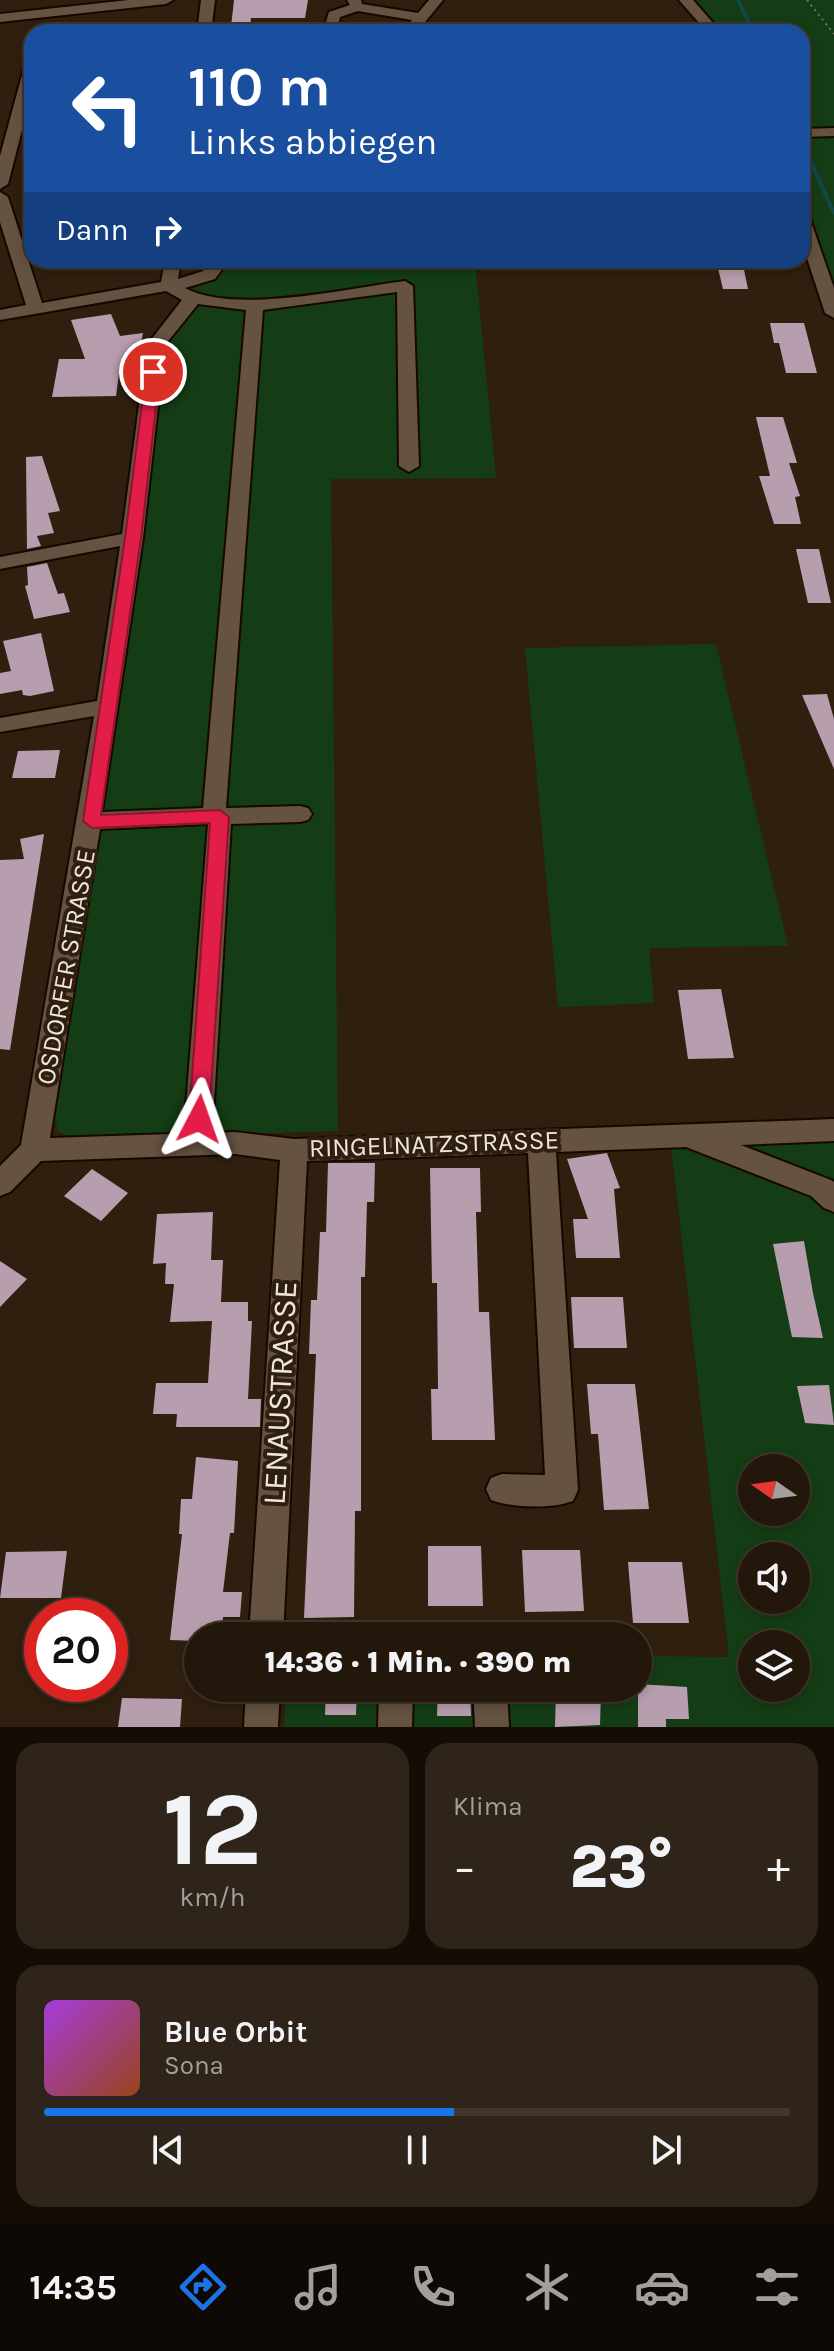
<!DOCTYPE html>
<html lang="de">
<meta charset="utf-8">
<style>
:root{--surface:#23170b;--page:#2f2419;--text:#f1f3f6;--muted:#a39f9d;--line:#40362c;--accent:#1a73e8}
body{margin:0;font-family:Karla,sans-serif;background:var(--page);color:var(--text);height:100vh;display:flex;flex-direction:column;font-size:30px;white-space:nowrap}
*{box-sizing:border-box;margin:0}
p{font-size:26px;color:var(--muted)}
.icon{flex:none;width:44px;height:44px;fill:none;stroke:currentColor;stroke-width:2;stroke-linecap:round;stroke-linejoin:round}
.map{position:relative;height:1727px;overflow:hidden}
.sheet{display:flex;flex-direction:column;gap:16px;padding:16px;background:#130d06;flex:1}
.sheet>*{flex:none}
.banner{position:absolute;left:24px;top:24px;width:786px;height:244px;border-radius:24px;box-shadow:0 4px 12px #0003,0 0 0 2px var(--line);background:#1a4fa0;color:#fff;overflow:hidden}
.needle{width:52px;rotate:284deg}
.tools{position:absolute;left:738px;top:1454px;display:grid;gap:16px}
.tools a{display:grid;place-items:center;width:72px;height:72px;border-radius:50%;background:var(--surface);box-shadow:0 4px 12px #0003,0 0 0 2px var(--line);font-size:40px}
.speed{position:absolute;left:24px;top:1598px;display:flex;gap:16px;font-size:40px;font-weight:700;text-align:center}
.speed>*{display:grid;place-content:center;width:104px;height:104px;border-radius:50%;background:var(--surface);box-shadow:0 4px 12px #0003,0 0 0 2px var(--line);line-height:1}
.speed .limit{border:12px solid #d22;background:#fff;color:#111}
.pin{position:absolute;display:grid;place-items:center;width:68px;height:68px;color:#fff;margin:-34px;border:4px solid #fff;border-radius:50%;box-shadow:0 2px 8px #0007}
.me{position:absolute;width:88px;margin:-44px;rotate:4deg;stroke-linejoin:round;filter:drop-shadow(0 0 6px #0008)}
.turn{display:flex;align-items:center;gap:28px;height:168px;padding:0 32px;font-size:36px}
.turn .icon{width:104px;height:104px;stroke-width:2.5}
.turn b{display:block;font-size:56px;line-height:68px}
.then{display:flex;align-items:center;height:76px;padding:0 32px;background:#0003;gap:16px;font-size:30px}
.big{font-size:60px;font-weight:800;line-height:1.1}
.sheet .widget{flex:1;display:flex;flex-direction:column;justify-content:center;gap:12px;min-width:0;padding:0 28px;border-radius:24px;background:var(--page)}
.sheet .dial{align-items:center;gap:0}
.dial b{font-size:104px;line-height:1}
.song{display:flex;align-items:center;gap:24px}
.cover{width:96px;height:96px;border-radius:12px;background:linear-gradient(135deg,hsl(280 70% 55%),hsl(20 70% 35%))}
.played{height:8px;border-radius:4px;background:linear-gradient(90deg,var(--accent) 55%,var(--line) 55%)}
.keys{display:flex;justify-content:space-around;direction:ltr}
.heat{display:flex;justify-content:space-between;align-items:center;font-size:44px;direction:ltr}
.sheet .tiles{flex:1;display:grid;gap:16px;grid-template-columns:1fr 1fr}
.widget:last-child{grid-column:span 2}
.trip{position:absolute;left:184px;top:1622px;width:468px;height:80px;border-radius:40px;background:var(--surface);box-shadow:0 4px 12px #0003,0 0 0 2px var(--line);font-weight:800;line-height:80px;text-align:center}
.tab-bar{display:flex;height:128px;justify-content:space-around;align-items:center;background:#0e0904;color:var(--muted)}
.tab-bar .icon{width:56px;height:56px}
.tab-bar .current{color:var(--accent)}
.tab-bar b{font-size:36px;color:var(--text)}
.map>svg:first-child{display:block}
</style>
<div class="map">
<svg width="834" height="1727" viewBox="0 0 834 1727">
<rect width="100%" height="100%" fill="#2f1f0f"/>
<!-- green -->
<path fill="#143d15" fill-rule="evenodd" d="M690,0H834V292L802,200V32H718Z
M232,260H475L496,478L331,479L338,1131L73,1139L58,1131L54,1115L167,344L171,333L203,302L201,294L192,289L217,278Z
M716,644L788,946L649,948L654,1003L558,1007L525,648Z
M834,1141V1727H284L286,1688H638V1656L729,1657L671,1145ZM752,1468H796V1512H752ZM752,1556H796V1600H752ZM752,1644H796V1688H752Z"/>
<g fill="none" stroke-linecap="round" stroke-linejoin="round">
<!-- stream -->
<path stroke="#114849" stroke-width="4" d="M738,0L753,32
M805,149L834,213"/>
</g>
<!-- building -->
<path fill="#b79eae" d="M234,0H308L305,18H251L250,27H231Z
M716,260H742L748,289H723Z
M111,314L120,336L143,333L135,374H119L116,396L52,397L59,359H85L71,320Z
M770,323H804L817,373H786L779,343H774Z
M756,417H783L797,463H789L800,496L795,497L801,524H774L759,476H770Z
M42,456L60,511L48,513L54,533L37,536L41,546L27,549L26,457Z
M796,549H819L831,603H808Z
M47,563L58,594L64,593L70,612L34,619L25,586L28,585L27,567Z
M41,633L54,691L30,696L23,695L22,690L0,694V673L11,671L3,641Z
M827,694L834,719V769L802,695Z
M60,750L55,778H12L18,751Z
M44,834L10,1050L0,1049V860L24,859L20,839Z
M721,989L734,1058L688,1059L678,990Z
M607,1153L620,1188L614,1189L620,1258H576L573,1219H588L567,1159Z
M328,1163H375L374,1202H367L365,1277H361V1511H355L354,1617L304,1618L316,1354H309L311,1300H317L320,1232H326Z
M430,1168H480L481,1212H476L479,1312H489L495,1440H432L431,1389H438L437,1283H432Z
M92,1169L128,1193L101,1221L64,1196Z
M213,1212L211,1260H223L221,1302H248V1321H252L248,1399H261L260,1427H176L177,1414H153L156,1383H208L212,1321L170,1322L174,1284H165L166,1263L153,1264L157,1214Z
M804,1241L813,1293L823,1338L792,1337L773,1244Z
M0,1261L27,1279L0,1307Z
M571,1297H623L627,1348H574Z
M587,1384H635L649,1509L604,1510L598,1434H591Z
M829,1385L834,1425L805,1423L797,1386Z
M196,1457L238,1461L234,1533H230L223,1592H242L240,1617H223L221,1636H198V1641L170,1640L182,1534H179L181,1499H192Z
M428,1546H481L483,1606H428Z
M522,1550H580L584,1611L525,1612Z
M67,1551L61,1598H0L6,1552Z
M628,1562H682L689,1623H633Z
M638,1684L687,1687L689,1719H666V1727H638Z
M326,1688H357L356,1715H325Z
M438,1688H470L471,1716H437Z
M556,1689L601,1691L600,1725L555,1727Z
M122,1698L182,1699L180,1727H118Z"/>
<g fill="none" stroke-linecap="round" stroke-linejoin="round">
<defs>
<path id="minor" d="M129,0H173L166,4L0,22V14Z
M201,0H215L211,32H197Z
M347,0H361L362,4L418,13L429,0H443L417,32L404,30L412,20L358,11L340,17L337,32H323L329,12L350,5Z
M679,0H693L721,32H707Z
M32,60V91L8,184L0,189V156L25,64Z
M834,128V136L802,137V129Z
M0,192L8,197L42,303L161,282L165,260H181L178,279L203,271L212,260H229L215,279L185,288C235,315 349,288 405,281L413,286L419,466L409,472L399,466L397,292L263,310L226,808L300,806L308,808L312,814L308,820L300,822L231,824L213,1119L209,1127L199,1130L189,1127L185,1119L208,824L100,829L50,1138L235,1132L294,1139L834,1119V1141L741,1145L831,1180L834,1182V1212L824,1208L811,1196L686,1147L556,1152L578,1490L573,1501C551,1509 513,1508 491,1500L486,1489L491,1478L502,1474L545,1475L528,1153L307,1161L283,1636H249L280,1160L235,1154L41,1161L10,1192L0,1196V1166L21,1145L94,716L0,732V718L97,701L120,546L0,569V557L122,534L147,345L182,300L166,291L0,320V310L26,305L0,222ZM198,304L246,310L203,808L102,812L143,538L165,345Z
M802,214L810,219L834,288V318L825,313L802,243Z
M246,1688H280L278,1727H244Z
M379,1688H413L412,1727H378Z
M473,1688H507L509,1727H475Z"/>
</defs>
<!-- minor casing -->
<use href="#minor" stroke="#160800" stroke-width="4"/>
<!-- path -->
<path stroke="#796b5d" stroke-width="2" stroke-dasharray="2 4" stroke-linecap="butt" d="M807,0L834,34"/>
<!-- minor -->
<use href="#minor" fill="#655241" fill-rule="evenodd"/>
</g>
<!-- route -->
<path fill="#e11d48" stroke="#92132f" stroke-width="2" d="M153,368L160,372L141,538L101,815L220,810L229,817L209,1119L206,1125L199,1127L192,1125L189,1119L210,823L92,828L83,821L125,538L146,372Z"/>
<g text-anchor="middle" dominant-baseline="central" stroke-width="8" stroke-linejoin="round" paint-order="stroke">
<!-- street labels -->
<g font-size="26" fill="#f0e5da" stroke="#2f1f0f">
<text transform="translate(66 967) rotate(-80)">OSDORFER STRASSE</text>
<text transform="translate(434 1144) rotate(-2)">RINGELNATZSTRASSE</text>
</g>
<!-- near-street labels -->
<g font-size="32" fill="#f0e5da" stroke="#2f1f0f">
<text transform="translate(280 1393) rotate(-87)">LENAUSTRASSE</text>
</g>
</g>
</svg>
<div class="tools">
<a><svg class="needle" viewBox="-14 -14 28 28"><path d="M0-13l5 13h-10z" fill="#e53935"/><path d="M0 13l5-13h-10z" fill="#a39f9d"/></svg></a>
<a><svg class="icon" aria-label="sound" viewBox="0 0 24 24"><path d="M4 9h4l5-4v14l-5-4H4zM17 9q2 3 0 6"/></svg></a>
<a><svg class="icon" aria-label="layers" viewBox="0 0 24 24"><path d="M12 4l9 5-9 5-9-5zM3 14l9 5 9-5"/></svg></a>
</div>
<div class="speed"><div class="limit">20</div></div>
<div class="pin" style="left:153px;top:372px;background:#d93025"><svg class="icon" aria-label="arrive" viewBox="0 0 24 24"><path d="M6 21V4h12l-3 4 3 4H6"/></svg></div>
<svg class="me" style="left:199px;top:1119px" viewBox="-20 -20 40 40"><path d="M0-17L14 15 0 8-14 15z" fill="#e11d48" stroke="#fff" stroke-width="4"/></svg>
<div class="trip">14:36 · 1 Min. · 390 m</div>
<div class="banner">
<div class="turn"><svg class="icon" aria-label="left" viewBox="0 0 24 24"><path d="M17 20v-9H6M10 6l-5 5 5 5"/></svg><div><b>110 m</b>Links abbiegen</div></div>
<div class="then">Dann<svg class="icon" aria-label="right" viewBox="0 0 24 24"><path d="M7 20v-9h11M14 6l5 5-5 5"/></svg></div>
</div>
</div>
<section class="sheet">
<div class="tiles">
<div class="widget dial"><b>12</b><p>km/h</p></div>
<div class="widget"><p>Klima</p>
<div class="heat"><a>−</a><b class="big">23°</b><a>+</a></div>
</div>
<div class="widget">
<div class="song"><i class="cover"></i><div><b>Blue Orbit</b><p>Sona</p></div></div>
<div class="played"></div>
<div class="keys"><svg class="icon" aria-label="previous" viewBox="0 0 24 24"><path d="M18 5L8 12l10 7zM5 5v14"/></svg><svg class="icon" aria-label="pause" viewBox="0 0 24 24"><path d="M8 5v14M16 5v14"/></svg><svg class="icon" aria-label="next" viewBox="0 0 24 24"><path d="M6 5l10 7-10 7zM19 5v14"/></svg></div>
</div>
</div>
</section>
<nav class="tab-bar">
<b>14:35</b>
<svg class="icon current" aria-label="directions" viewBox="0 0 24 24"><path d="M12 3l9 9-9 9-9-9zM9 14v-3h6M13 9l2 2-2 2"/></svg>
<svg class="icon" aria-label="music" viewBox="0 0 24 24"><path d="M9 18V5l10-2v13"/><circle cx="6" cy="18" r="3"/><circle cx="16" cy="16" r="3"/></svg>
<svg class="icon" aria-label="phone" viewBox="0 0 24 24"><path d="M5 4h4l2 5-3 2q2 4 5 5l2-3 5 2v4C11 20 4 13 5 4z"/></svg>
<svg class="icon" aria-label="climate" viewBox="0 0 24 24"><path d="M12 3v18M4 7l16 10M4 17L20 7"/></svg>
<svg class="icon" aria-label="car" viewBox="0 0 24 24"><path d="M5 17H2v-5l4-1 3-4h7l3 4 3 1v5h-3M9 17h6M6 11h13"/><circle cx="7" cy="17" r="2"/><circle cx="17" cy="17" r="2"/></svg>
<svg class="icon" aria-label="filters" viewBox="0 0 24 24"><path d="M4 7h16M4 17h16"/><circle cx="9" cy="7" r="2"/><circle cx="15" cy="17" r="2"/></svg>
</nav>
